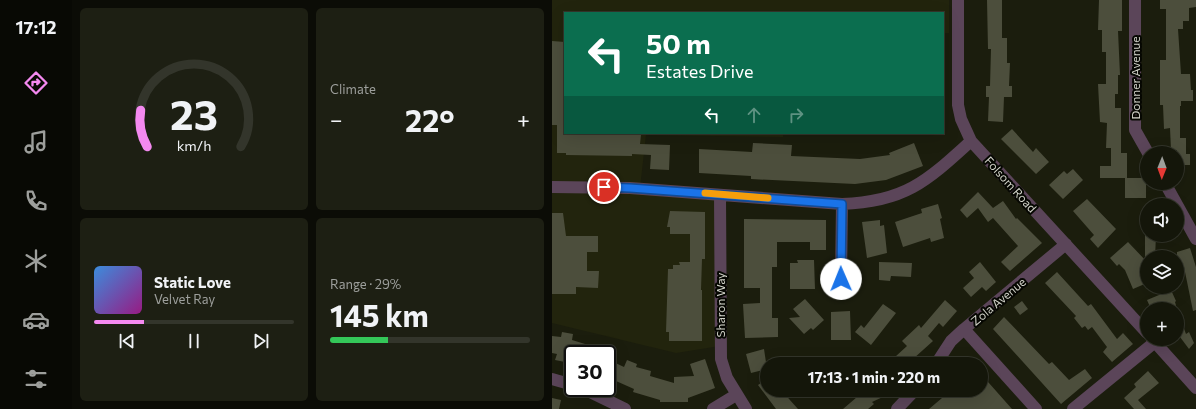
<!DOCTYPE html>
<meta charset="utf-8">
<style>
:root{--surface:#14160a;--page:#1d1f13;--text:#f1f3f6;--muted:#9d9f9c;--line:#33352b;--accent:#f489f0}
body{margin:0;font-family:Commissioner,sans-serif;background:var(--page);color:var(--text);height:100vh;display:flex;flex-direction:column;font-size:15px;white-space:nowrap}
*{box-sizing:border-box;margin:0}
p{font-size:13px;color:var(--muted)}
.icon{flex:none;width:22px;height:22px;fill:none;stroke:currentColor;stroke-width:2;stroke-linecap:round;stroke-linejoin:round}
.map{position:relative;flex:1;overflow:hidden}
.panel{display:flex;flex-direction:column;gap:8px;padding:8px;background:#0b0c06;width:480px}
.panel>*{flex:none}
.hud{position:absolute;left:12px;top:12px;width:380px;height:122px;border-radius:0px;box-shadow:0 4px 16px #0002,0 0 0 1px var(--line);background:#0b6e4f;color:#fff;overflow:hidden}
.needle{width:26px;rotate:181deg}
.tools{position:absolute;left:588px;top:146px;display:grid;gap:8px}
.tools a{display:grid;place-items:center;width:44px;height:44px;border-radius:50%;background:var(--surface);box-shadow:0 4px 16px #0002,0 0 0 1px var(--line);font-size:20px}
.speed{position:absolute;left:12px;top:345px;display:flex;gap:8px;font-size:20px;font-weight:700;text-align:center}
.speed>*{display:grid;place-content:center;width:52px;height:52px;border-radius:50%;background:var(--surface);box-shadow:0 4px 16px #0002,0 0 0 1px var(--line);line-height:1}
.speed .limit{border:2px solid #111;border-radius:6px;background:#fff;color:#111}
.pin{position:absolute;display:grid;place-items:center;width:34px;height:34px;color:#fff;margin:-17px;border:2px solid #fff;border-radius:50%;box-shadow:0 1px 4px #0007}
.me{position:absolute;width:44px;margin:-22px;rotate:359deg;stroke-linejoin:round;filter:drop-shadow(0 0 3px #0008)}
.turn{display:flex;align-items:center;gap:14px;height:84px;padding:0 16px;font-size:18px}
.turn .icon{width:52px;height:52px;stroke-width:2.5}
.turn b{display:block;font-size:28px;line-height:34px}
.lanes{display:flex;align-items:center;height:38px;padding:0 16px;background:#0003;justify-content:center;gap:20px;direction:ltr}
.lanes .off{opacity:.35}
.big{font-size:30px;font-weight:700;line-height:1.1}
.panel .card{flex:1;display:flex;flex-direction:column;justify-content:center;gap:6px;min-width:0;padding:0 14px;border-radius:6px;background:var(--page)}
.panel .dial{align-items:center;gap:0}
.dial svg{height:104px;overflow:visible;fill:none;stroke:var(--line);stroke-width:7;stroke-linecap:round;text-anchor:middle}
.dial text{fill:var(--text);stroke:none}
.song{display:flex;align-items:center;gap:12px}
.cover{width:48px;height:48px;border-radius:6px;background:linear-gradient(135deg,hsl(210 70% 55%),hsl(310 70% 35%))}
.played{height:4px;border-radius:2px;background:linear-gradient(90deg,var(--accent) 25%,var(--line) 25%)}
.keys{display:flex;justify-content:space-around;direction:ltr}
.heat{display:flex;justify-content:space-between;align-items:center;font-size:22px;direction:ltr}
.charge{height:6px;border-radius:3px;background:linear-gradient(90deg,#34c759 29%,var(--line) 0)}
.panel .tiles{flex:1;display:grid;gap:8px;grid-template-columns:repeat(2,1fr)}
.trip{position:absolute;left:208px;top:357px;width:228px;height:40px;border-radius:20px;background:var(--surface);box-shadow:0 4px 16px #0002,0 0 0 1px var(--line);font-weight:700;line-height:40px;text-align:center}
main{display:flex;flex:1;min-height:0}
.tabs{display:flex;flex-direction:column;width:72px;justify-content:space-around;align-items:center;background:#080904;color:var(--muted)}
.tabs .icon{width:28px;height:28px}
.tabs .selected{color:var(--accent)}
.tabs b{font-size:18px;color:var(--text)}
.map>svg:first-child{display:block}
</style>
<main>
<nav class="tabs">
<b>17:12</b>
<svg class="icon selected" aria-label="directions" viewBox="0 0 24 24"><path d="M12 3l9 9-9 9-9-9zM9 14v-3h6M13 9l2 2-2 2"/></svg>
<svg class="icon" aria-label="music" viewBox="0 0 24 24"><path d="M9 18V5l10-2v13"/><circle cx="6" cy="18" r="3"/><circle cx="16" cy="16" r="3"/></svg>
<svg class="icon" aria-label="phone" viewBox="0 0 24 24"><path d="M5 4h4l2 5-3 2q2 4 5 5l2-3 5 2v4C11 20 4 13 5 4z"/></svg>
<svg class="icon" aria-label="climate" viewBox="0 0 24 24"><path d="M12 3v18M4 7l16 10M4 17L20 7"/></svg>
<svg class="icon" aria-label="car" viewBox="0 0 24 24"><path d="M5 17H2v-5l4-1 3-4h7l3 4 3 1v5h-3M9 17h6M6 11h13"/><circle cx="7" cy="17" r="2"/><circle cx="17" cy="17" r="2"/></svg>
<svg class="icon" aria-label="filters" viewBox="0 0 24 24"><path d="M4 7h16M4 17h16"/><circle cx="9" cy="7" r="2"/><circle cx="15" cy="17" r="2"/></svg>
</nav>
<section class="panel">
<div class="tiles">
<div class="card dial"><svg viewBox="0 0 100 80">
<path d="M14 69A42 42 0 1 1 86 69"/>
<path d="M14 69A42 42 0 0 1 9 41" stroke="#f489f0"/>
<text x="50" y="56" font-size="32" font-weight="700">23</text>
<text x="50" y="72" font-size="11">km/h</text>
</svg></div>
<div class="card"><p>Climate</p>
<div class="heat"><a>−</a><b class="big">22°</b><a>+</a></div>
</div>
<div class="card">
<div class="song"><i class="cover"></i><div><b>Static Love</b><p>Velvet Ray</p></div></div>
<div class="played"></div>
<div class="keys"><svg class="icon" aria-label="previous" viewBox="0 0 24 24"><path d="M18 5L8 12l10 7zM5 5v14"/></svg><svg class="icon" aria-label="pause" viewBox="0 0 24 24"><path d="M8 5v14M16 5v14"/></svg><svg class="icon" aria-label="next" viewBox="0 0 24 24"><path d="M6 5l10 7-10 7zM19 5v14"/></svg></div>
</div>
<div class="card"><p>Range · 29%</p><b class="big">145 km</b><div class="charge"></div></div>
</div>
</section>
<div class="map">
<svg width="644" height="409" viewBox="0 0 644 409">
<rect width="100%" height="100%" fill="#1b1d0d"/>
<!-- built -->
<path fill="#22240d" d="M0,0H397V33H391V13H13V133H231V137L94,135L88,188L168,195V346L124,353L0,323Z"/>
<!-- building -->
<path fill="#4c4e3c" d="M435,0H450V38H455V63H458L457,86H460V97H452L451,122L436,121L437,97H434V86H438L439,49H436Z
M547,0H570V31H566L568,75H566V94H563V108H569V153H575V178H548V166H559V148H554L555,123L548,122L546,84H554V52H550V30H546Z
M608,0H644V7L637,8V21H631V29H626L629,74H638L639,90H641V101H629V106H628V138H634V154H638V165H625V150H619L618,128L612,129L611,105H608V60H614V9H608Z
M0,41L13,42V134L89,135L88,144L118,145L117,170L98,169L99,155L80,154V156L14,155V153H5V125H0Z
M460,129L481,152L484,148L497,162L484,174L449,139Z
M201,143L240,145L239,156L308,159L338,155L337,153L362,143L371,166L334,180L303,184L199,179V176L147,173V149L200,152Z
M521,169L531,180L511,199L497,185L512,171L515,174Z
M573,178H594V198H573Z
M426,192L441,208L451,201L464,219L465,218L490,243L458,271L449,262L466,246L441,218L436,222L426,208L415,218L408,210Z
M535,199L564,229L546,248L538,239L542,235L521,211Z
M386,204L390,218L388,219L392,238L379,242L378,238L351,247L343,222L370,213L369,209Z
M118,211L153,212V259H150L149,290H150V341H117V332H114L116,269H121V265H128L127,262H138V234H118V227H115Z
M0,213H11L14,236H46V252H35V271H47L46,288L24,287V294H0Z
M192,219L274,220V250H258V242H225V267H220V318H226V337L193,338L191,304L208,303V288H192Z
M328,220V226L332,225L335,253L315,258L310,222Z
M593,235L604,236L603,257H593Z
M576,242L595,262V283L581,289L573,270L567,264L565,266L558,258Z
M638,248L644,267V310L641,311L632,267L625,269V252Z
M245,260H262L263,289H238V263H246Z
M327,262L360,263L359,277L339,276L338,281L327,280Z
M428,262L444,282L434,291L430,287L419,297L411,288L422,278L417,272Z
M505,272L536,306L539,304L565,339L571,333L581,344L560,362L551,352L555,347L540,327L536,330L533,326L530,328L522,318L524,316L493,283Z
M619,290L624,301L623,302L625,309H599L595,300Z
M253,299L272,320L261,330L259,328L252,334L237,318L248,317L241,309Z
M393,300L405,311L391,327L387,323L376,336L381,341L361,359L366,364H340L345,359L343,357L355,346L350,341L367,325L369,328Z
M470,301L476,309L468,315L462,307Z
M331,304L344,313L319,345L303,332L309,325L312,328Z
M298,311L299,340H279V312Z
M626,312L634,334L637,332L642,343L637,349L625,333Z
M452,317L497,364L500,362L517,380L533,369L540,378L509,404L441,329Z
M10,332L21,334L20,340L56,351V354L15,353L13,362L3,360L5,354L0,353V336L9,337Z
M212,349L215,369L199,373L194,354Z
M55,359L72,367L75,360L85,364L84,367L99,371L98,376L122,383V377L142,376L138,364L153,359L163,388L136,398V402H108V400L81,392L82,389L55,377Z
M596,371L607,383L586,400L594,409H582L572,398L584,387L582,384Z
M429,374L460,409H377L390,398L388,395L393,390H429Z
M215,379V390H229L246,409H224L206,385Z
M316,390H346L320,402L322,404L316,409H291L305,397L307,398Z
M0,398L9,400L7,409H0Z"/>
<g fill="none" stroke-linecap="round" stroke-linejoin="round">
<!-- minor -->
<path stroke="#5b4559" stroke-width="12" d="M406,0V105L409,119L419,141L595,333
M583,0V130L596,153
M613,183L644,239
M0,187L78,188L290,204C353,202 375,181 419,141
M168,195L169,359L175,378L194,409
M289,279L290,204
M412,329L484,409
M600,339L644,388
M384,364L399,341L412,329L514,244
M0,379L21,385
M30,388L73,409
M161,409L184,395
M345,409L363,390
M521,409L603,342"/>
</g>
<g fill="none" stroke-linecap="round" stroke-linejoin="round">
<defs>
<path id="route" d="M52,187L78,188L290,204L289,279"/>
</defs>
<!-- route casing -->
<use href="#route" stroke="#114b97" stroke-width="10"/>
<!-- route -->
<use href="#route" stroke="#1a73e8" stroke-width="7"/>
<!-- slow -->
<path stroke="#f59e0b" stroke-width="7" d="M153,193L216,198"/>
</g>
<g text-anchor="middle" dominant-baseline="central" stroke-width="4" stroke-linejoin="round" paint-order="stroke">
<!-- street labels -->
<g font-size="12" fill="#d2d3c9" stroke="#060702">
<text transform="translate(583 78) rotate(-90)">Donner Avenue</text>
<text transform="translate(459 184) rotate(48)">Folsom Road</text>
<text transform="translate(446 301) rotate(-40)">Zola Avenue</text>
<text transform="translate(168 305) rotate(-90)">Sharon Way</text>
</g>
</g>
</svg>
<div class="tools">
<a><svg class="needle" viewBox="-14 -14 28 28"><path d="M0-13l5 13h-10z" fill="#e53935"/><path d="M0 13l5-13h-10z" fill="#9d9f9c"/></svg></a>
<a><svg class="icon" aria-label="sound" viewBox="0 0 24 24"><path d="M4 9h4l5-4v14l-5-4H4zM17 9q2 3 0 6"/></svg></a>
<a><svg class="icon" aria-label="layers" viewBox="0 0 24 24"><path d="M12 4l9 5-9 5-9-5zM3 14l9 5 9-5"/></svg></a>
<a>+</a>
</div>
<div class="speed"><div class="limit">30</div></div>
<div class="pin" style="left:52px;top:187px;background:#d93025"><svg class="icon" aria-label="arrive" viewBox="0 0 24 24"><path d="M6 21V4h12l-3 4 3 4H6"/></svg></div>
<svg class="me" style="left:289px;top:279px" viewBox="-20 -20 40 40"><circle r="19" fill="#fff"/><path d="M0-13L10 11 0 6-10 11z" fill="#1a73e8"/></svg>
<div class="trip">17:13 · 1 min · 220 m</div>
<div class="hud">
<div class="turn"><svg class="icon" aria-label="left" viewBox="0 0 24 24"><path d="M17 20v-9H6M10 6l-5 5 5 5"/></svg><div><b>50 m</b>Estates Drive</div></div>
<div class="lanes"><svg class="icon" aria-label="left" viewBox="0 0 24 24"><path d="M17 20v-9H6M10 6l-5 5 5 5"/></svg><svg class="icon off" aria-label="ahead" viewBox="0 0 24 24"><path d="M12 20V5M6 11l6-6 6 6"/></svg><svg class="icon off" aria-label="right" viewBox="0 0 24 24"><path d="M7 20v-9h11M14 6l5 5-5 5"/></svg></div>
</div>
</div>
</main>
